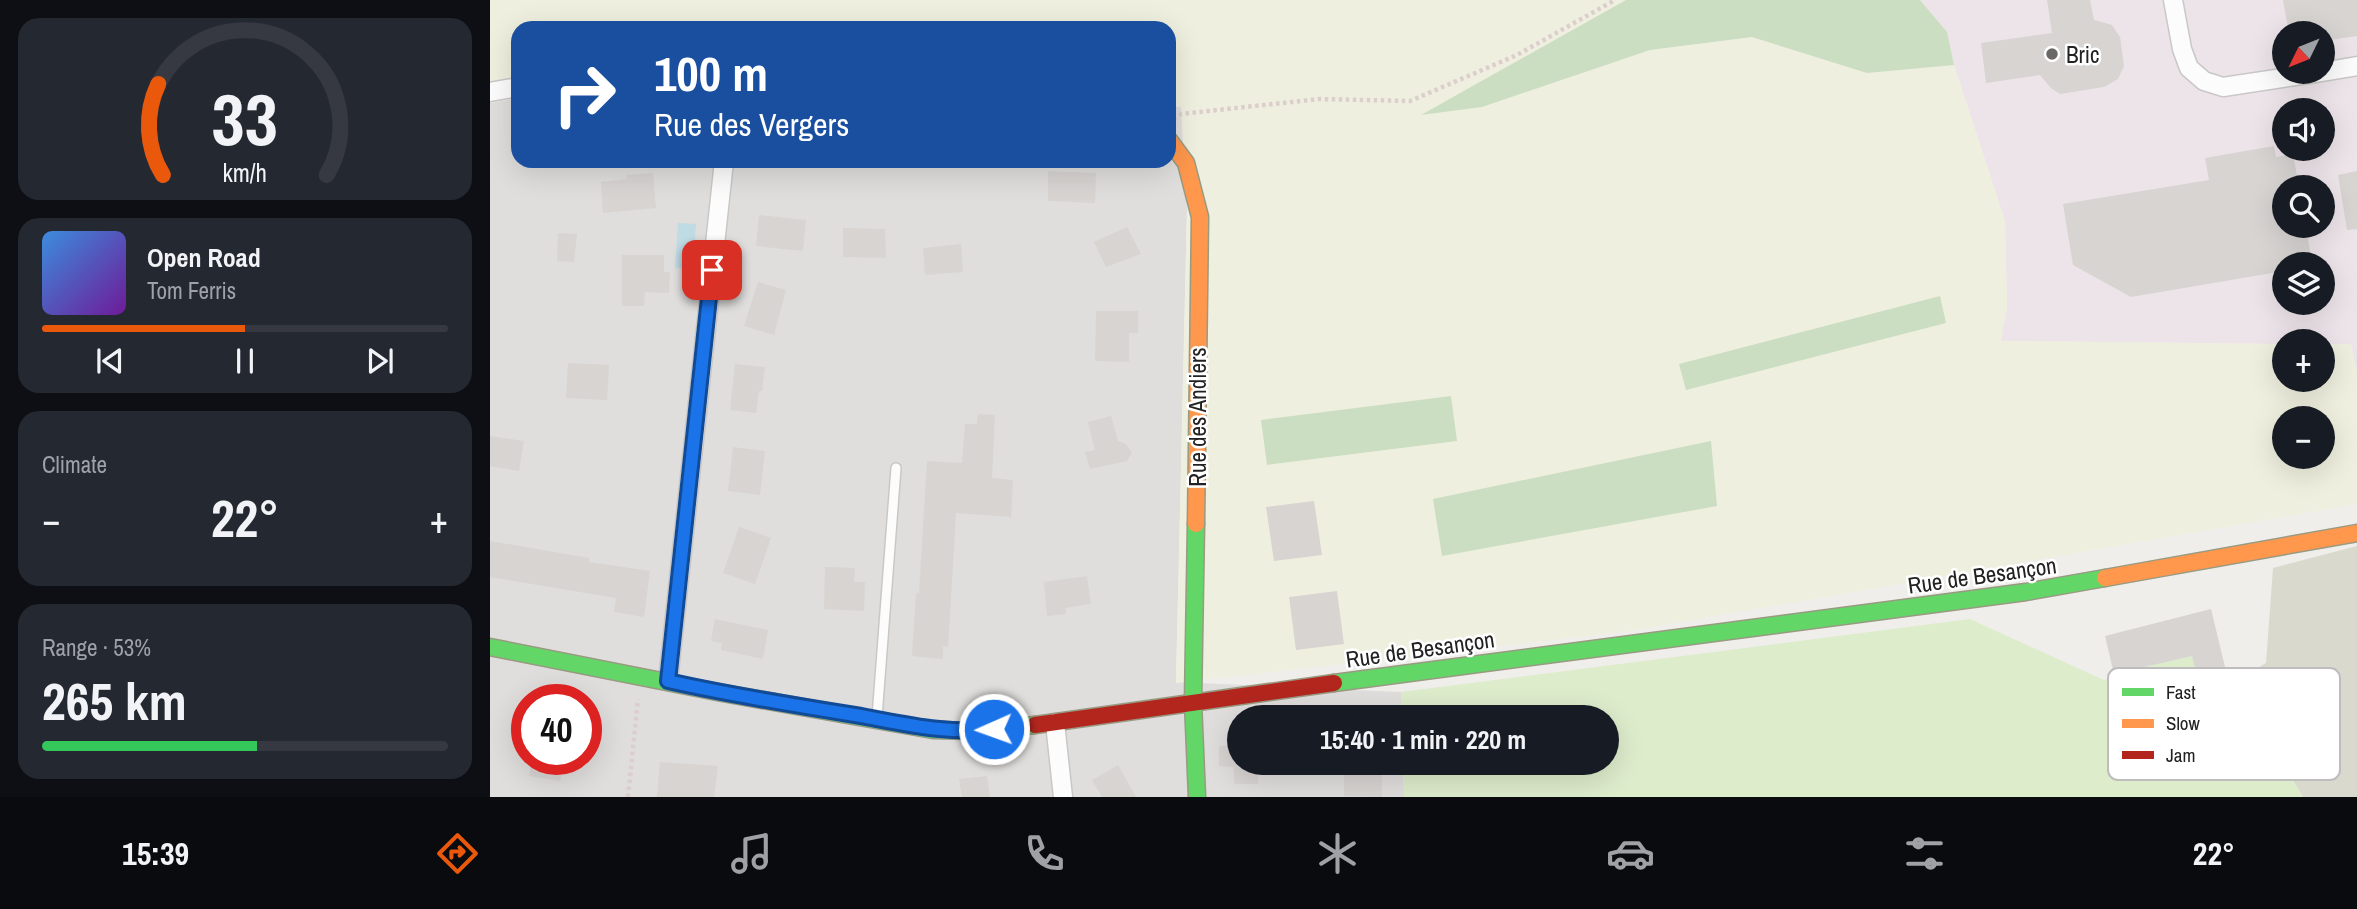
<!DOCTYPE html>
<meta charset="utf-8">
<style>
:root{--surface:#171b24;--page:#242831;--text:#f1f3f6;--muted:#9ea1a6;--line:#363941;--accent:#ea580c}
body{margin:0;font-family:"Archivo Narrow",sans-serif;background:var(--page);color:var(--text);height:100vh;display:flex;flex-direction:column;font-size:26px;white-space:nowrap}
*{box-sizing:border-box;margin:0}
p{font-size:23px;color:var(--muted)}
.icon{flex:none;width:38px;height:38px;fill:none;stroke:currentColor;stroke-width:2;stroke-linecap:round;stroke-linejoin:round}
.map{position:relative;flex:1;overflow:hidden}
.details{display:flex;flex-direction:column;gap:18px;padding:18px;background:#0d0f14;width:490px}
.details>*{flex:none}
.hud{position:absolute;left:21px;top:21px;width:665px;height:147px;border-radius:21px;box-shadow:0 7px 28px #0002;background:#1a4fa0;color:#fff;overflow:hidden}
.needle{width:46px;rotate:227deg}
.controls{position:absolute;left:1782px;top:21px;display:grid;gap:14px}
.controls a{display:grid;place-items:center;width:63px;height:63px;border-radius:50%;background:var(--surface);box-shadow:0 7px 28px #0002;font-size:35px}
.speed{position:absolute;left:21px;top:684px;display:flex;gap:14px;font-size:35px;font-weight:700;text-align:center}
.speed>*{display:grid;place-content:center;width:91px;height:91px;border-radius:50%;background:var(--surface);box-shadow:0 7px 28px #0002;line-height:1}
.speed .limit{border:10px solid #d22;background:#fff;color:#111}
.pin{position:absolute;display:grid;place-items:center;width:60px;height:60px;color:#fff;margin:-30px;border-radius:14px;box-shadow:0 4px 10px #0006}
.me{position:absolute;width:77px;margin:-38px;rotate:268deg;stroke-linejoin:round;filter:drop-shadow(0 0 5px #0008)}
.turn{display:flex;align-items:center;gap:24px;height:147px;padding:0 28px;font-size:32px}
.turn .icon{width:91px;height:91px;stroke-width:2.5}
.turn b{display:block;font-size:49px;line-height:60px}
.big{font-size:52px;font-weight:800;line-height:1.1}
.details .card{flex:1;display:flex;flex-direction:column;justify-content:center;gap:10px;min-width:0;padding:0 24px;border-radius:21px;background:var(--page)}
.details .dial{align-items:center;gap:0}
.dial svg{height:182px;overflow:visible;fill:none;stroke:var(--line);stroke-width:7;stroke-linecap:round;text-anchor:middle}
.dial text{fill:var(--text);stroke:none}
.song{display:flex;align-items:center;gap:21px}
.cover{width:84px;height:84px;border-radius:10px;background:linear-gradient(135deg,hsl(210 70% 55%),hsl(280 70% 35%))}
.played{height:7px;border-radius:4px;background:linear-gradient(90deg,var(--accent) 50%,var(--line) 50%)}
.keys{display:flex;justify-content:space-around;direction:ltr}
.heat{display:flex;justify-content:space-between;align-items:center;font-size:38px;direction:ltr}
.charge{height:10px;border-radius:5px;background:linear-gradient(90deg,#34c759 53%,var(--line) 0)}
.trip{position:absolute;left:737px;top:705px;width:392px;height:70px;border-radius:35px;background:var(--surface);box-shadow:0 7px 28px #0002;font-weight:800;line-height:70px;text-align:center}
.dock{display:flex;height:112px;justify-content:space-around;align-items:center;background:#090b0e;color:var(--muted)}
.dock .icon{width:49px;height:49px}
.dock .active{color:var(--accent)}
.dock b{font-size:32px;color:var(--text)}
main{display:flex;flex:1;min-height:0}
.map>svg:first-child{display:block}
</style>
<main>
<section class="details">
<div class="card dial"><svg viewBox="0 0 100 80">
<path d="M14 69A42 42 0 1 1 86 69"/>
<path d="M14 69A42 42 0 0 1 12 29" stroke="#ea580c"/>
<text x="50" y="56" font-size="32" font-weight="700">33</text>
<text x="50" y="72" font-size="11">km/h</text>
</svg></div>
<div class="card">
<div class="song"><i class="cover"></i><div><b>Open Road</b><p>Tom Ferris</p></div></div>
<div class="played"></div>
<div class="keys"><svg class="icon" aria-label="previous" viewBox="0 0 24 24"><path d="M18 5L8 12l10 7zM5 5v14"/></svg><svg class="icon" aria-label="pause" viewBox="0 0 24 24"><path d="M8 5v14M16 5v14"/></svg><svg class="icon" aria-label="next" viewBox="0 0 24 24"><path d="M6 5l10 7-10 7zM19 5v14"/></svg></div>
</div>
<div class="card"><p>Climate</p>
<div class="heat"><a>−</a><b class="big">22°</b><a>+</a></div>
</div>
<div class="card"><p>Range · 53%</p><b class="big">265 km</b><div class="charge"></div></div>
</section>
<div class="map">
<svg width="1867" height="797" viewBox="0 0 1867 797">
<rect width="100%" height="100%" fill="#f0eeeb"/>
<!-- residential -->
<path fill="#dfdedc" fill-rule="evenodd" d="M28,98V161H679V105L691,107L697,209L686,682L911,692V717L749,718V763H913L914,797H0V103ZM37,700H96V760H37Z"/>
<!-- industrial -->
<path fill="#ede4e9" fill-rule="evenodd" d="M1430,0H1867V373L1861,344H1832V341H1794V344L1510,341L1517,307L1515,221L1464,65L1457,32ZM1794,33H1832V72H1794ZM1794,110H1832V149H1794ZM1794,187H1832V226H1794ZM1794,264H1832V303H1794Z"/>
<!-- construction -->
<path fill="#d9d9cd" d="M1867,546V797H1813L1744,683L1776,663L1783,568Z"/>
<!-- farmland -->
<path fill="#efefdf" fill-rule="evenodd" d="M0,0H1136L933,114L992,107L1160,50L1262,37L1377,73L1464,65L1515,221L1517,307L1511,341L1794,344V380H1832V344H1861L1867,373V504L1140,631L686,683L697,209L691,107L679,106V28H28V98L0,103ZM1794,418H1832V457H1794Z"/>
<!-- grass -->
<path fill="#ddeccb" d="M1480,619L1614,680L1666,664L1702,656L1706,673L1735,667L1813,797H914L913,763H1116V718L911,717V692Z"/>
<!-- forest -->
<path fill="#cbdec1" d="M1136,0H1430L1457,32L1464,65L1377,73L1262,37L1160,50L992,107L931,115Z
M1450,296L1456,323L1196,390L1189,364Z
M961,396L967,441L777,465L771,420Z
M1221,441L1227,506L952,556L943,499Z"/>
<!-- water -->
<path fill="#bfdbe3" d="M188,223L206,224L203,269L185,268Z"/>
<!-- building -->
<path fill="#d7d4d2" d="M1557,0H1600L1604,20L1622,25L1630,37L1634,66L1628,79L1614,87L1570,94L1561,88L1550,75L1496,83L1491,43L1562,33Z
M1793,0H1867V36L1832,41V33H1799Z
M1784,146L1786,157L1803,154L1809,187H1794V226H1816L1822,264H1794V271L1641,297L1583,265L1573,204L1719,180L1715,158Z
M558,171L606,173L605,203L558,201Z
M1867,171V229L1857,230L1848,175Z
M163,173L166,208L113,213L111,182L137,179L136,175Z
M269,215L316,220L313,251L266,246Z
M637,227L651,254L616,267L604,242Z
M353,228L395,229L396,258L353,257Z
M68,233L87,234L84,262L67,261Z
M471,244L473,272L435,275L433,248Z
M132,255H174V272H180L179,293L155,292L154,306H132Z
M268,282L296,290L284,335L254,326Z
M606,311H648V333H639V362L605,361Z
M78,363L119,365L117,400L76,398Z
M245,364L275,367L272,391H269L266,413L240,410Z
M488,414L505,415L502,478L523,480L521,517L466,513L458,647L453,646V659L422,656L426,593H429L437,461L472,463L475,424H487Z
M621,416L628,441L636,444L642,453L637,461L600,469L595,452L605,450L598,422Z
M0,436L34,441L29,471L0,466Z
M243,447L275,451L270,495L238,491Z
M824,501L832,555L784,561L776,507Z
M249,527L281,538L265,584L233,573Z
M0,541L99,558V562L160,571L154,617L124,612L126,598L0,577Z
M335,567L365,568L364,582H375L374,611L334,609Z
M597,576L601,604L575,608L576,614L557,616L554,582Z
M847,591L854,644L806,650L799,597Z
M1721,609L1735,667L1706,673L1702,656L1624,674L1615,636Z
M225,619L278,630L273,659L231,650L232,643L221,641Z
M729,746H749V763H768V784H744V767L729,766Z
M42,760H74L70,781L39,776Z
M170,762L228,766L224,797H167Z
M628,765L646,797H612L602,780Z
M854,773L892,774V797L854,796Z
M497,776L500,797H472L469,779Z"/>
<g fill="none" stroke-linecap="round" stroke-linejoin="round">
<defs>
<path id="lane" d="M387,717L406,468"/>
<path id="street" d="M1683,0L1692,49L1699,68L1714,81L1733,87L1831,72
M1832,72L1867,66
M0,92L28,87
M178,681L234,161
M565,723L573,797"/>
<path id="fast" d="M706,524L703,702L707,797
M0,647L227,692L443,730L486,731L545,725
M844,683L1536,592L1615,578"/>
<path id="slow" d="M679,140L696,163L710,217L706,524
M1615,578L1867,533"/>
<path id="jam" d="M545,725L844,683"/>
</defs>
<!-- lane casing -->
<use href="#lane" stroke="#c9c8c7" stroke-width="12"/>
<!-- street casing -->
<use href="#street" stroke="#c9c8c7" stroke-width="21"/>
<!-- fast casing -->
<use href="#fast" stroke="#999a82" stroke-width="19"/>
<!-- slow casing -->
<use href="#slow" stroke="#999a82" stroke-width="19"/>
<!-- jam casing -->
<use href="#jam" stroke="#999a82" stroke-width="19"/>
<!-- path -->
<path stroke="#dccecd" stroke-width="4.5" stroke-dasharray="3.5 3.5" stroke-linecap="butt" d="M683,119L691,114L829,99L920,101L1027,55L1125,0
M138,797L148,699"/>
<!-- lane -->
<use href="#lane" stroke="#fdfcfc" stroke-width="9"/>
<!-- street -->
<use href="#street" stroke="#fdfcfc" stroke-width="18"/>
<!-- fast -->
<use href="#fast" stroke="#63d668" stroke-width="16"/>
<!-- slow -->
<use href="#slow" stroke="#ff974d" stroke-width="16"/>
<!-- jam -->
<use href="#jam" stroke="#b3261e" stroke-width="16"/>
</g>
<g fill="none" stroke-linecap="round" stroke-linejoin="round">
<defs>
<path id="route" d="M222,270L178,681C240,695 302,705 365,715C411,723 457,735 504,729"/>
</defs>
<!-- route casing -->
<use href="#route" stroke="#114b97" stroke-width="18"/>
<!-- route -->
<use href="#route" stroke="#1a73e8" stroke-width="12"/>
</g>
<!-- markers -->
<circle fill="#6a6968" stroke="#fff" stroke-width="2.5" cx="1562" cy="54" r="7"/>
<g text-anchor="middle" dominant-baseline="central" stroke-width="5" stroke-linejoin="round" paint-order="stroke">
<!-- poi labels -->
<g font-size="23" fill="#222" stroke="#fff" text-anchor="start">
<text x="1576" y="54">Bric</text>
</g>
<!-- street labels -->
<g font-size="23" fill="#222" stroke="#fff">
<text transform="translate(707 417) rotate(-90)">Rue des Andiers</text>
<text transform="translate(1492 575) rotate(-8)">Rue de Besançon</text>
<text transform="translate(930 649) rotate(-8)">Rue de Besançon</text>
</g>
</g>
<!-- legend -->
<rect x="1618" y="668" width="232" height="112" rx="10" fill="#fff" stroke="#bdbdbd" stroke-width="2"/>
<rect x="1632" y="688" width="32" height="8" fill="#63d668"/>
<rect x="1632" y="719" width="32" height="9" fill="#ff974d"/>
<rect x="1632" y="751" width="32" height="8" fill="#b3261e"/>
<g font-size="19" fill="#222">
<text x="1676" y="699">Fast</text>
<text x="1676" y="730">Slow</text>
<text x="1676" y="762">Jam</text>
</g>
</svg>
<div class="controls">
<a><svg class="needle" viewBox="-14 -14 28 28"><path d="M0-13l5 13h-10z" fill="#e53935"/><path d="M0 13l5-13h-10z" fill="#9ea1a6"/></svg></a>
<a><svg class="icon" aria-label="sound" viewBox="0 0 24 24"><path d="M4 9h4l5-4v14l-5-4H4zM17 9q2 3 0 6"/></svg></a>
<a><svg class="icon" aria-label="search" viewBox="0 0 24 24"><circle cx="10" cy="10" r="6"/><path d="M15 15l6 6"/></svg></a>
<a><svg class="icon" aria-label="layers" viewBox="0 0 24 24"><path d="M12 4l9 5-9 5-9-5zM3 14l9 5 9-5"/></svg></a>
<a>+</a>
<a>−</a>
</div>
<div class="speed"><div class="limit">40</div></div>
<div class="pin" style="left:222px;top:270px;background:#d93025"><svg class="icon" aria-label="arrive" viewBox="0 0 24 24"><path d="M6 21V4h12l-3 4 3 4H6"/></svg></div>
<svg class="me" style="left:504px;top:729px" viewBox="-20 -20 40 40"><circle r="17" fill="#1a73e8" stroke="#fff" stroke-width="3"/><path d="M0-11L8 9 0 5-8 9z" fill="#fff"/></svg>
<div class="trip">15:40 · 1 min · 220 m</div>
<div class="hud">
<div class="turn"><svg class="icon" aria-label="right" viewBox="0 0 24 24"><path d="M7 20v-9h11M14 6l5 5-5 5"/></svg><div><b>100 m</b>Rue des Vergers</div></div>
</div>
</div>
</main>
<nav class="dock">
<b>15:39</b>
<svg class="icon active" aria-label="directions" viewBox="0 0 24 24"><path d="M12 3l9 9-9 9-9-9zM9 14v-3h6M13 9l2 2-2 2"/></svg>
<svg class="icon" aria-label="music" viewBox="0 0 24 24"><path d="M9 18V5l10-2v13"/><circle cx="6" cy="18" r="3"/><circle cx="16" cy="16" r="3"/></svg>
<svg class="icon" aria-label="phone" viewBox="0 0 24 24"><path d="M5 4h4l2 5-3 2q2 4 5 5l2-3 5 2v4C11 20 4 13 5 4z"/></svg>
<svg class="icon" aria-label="climate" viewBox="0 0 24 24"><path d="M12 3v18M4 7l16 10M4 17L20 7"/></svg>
<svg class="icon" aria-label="car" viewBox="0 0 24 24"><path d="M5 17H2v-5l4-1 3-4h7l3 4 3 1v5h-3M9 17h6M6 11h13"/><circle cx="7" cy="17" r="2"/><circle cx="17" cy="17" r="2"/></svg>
<svg class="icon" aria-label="filters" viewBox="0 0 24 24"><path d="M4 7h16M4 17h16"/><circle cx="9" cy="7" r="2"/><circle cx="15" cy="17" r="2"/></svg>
<b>22°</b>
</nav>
